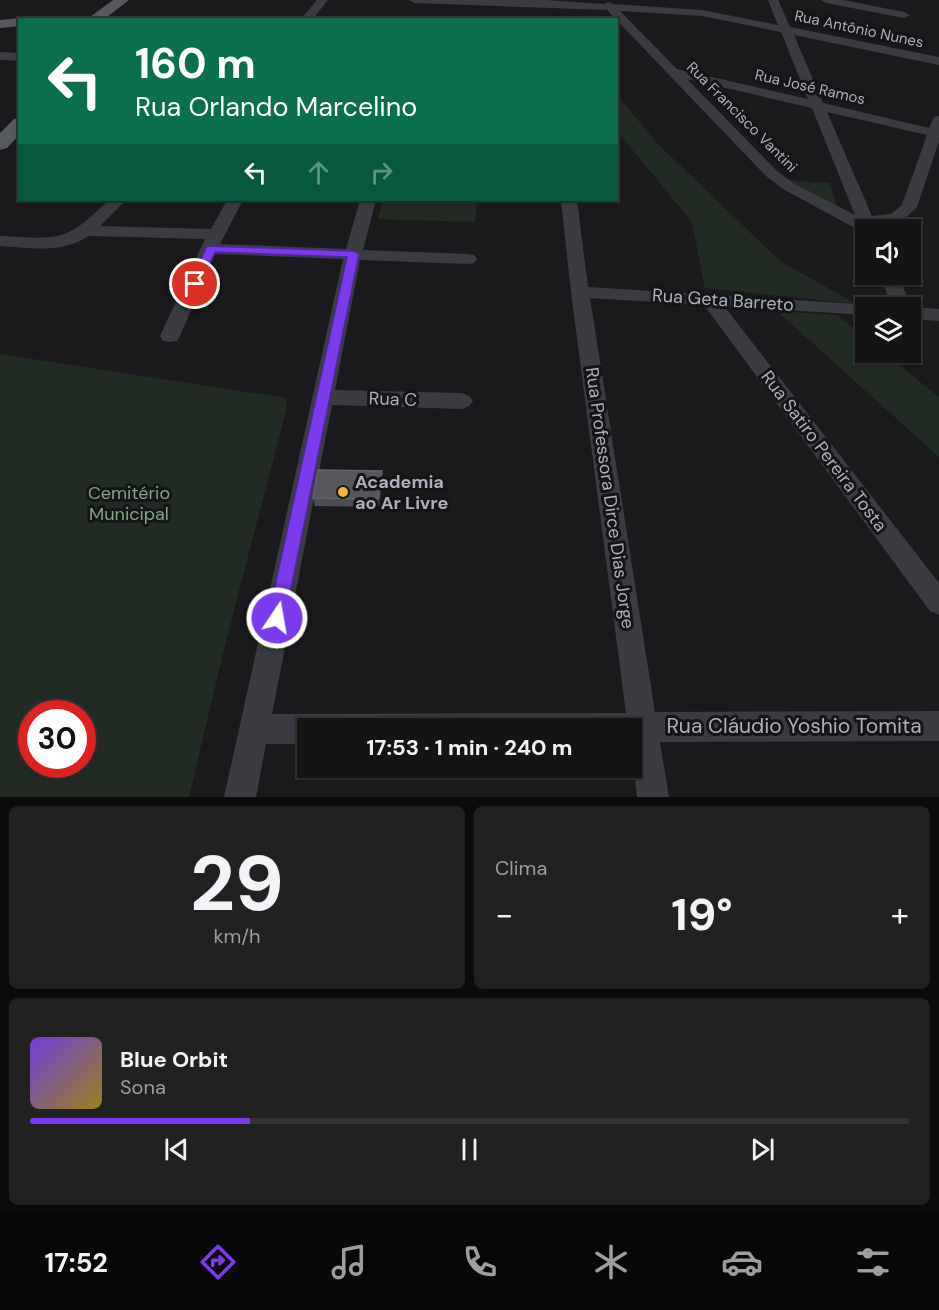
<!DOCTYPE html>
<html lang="pt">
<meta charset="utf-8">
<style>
:root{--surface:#141415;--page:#212122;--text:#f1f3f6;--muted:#9d9ea0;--line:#333334;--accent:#7c3aed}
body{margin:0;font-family:"DM Sans",sans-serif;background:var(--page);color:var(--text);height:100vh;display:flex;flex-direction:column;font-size:22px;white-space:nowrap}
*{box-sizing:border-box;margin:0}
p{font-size:20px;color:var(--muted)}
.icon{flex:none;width:33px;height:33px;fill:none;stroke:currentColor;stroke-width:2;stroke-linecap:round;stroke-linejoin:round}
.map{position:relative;height:797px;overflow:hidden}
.drawer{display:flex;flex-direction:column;gap:9px;padding:9px;background:#0b0b0c;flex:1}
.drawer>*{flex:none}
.hud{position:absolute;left:18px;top:18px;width:600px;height:183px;border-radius:0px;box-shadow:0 2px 4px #0004,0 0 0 2px var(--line);background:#0b6e4f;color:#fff;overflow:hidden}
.controls{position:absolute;left:855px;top:219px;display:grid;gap:12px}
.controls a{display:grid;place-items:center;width:66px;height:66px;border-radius:0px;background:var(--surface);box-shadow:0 2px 4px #0004,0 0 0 2px var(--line);font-size:30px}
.speed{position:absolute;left:18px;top:700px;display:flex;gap:12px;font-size:30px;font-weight:700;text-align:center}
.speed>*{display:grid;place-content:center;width:78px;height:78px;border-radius:50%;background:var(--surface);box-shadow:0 2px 4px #0004,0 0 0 2px var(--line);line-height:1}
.speed .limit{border:9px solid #d22;background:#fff;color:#111}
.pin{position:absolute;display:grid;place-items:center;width:51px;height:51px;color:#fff;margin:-26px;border:3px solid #fff;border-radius:50%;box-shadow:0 2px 6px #0007}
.me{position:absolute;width:66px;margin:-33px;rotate:12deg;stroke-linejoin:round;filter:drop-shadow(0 0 4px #0008)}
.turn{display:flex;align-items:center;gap:21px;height:126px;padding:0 18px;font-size:27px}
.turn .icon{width:78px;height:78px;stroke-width:2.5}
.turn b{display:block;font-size:42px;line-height:51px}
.lanes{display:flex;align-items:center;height:57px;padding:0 18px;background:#0003;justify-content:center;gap:30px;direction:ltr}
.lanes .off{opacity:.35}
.big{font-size:45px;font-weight:700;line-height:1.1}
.drawer .tile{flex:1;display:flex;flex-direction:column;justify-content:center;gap:9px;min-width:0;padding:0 21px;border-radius:9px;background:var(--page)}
.drawer .dial{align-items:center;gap:0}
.dial b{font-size:78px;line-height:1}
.song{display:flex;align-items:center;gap:18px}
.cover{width:72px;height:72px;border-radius:9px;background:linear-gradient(135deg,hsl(260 70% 55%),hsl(50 70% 35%))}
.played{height:6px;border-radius:3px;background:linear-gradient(90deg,var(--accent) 25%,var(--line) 25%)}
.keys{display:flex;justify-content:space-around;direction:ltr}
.heat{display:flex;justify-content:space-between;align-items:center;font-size:33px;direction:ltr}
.drawer .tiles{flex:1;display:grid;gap:9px;grid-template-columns:1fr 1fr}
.tile:last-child{grid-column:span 2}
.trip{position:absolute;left:297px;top:718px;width:345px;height:60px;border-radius:0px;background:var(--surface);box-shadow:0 2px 4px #0004,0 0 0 2px var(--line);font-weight:700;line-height:60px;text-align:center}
.tabs{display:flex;height:96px;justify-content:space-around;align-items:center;background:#080808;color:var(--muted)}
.tabs .icon{width:42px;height:42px}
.tabs .active{color:var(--accent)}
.tabs b{font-size:27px;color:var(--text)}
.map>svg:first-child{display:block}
</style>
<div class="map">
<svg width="939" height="797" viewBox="0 0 939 797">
<rect width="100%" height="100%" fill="#1a1a1c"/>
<!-- green -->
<path fill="#222b23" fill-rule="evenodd" d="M616,94L658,144L780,261L856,304L705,288L692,222L617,131Z
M783,180L830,183L837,206Z
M383,200H477L475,222L378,219Z
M777,311L837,315L865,338L866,352L884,353L939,397V457Z
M0,354L286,398L287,407L225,645L189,797H0ZM32,714H82V765H32Z"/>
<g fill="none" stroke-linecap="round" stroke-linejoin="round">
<!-- minor -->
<path fill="#3b3c41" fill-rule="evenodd" d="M317,0H328L312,20H300Z
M409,0H546L604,4L608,2L613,4L702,10L778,25L768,0H778L790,27L939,57V65L794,35L823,103L929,128L934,117L939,116V141L917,207L901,222L876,225L878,230H866V234L783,189L766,176L607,10L414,3ZM620,11L702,16L781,32L808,99L677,69ZM687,79L812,108L855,215L793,183L776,170ZM827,112L927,135L902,205L891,214L872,216Z
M821,0H843L904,12L910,15L904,18L826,3Z
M0,52L20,53V61L0,60Z
M109,200H126L100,226L211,229L227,200H243L220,244L346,249L360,200H376L363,250L468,254L474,255L477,259L474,263L468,264L360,260L335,390L462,393L469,396L473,401L469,406L462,409L332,405L272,714L626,713L571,292L561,200H577L588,287L873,305L874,308H866V315L724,306L939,583V615L930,611L704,305L590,298L655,712L939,711V741L660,742L669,797H637L632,753V729H308V744H266L256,797H224L343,259L215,254L180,336L177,341L170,342L163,341L160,336L205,239L88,236C63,254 29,248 0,246V236C61,239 64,243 109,200Z
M880,274H898L911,307L939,309V321L910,319V308H892Z"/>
<!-- major -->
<path fill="#575960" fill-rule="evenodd" d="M113,0H129L103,20H86Z
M20,18L26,20H20V26L0,28V20Z
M20,118V134L7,148L0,150V133L14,119Z"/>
</g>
<!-- wall -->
<path fill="#4b4d51" d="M383,479L379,507L315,506L313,498Z"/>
<!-- shaded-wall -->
<path fill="#333437" d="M382,471L383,479L379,507L378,499Z"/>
<!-- building -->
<path fill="#56575d" stroke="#63656c" stroke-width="1.5" d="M318,470L382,471L378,499L313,498Z"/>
<!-- route -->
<path fill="#7c3aed" stroke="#51269a" stroke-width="1.5" d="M207,246L353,251L359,254L285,618L283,624L277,626L270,624L268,618L347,257L215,252L199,286H190L189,284Z"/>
<!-- markers -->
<circle fill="#f4b43b" stroke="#151517" stroke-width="2" cx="343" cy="492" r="6"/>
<g text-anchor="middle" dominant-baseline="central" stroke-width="6" stroke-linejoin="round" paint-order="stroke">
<!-- far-street labels -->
<g font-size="15" fill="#acb1bc" stroke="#151517">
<text transform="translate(859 29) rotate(12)">Rua Antônio Nunes</text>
<text transform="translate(810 87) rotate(13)">Rua José Ramos</text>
<text transform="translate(742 117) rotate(45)">Rua Francisco Vantini</text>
</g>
<!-- street labels -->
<g font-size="18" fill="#acb1bc" stroke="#151517">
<text transform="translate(723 300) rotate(4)">Rua Geta Barreto</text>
<text transform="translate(393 399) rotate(2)">Rua C</text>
<text transform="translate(824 451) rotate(53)">Rua Satiro Pereira Tosta</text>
<text transform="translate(610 498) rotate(82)">Rua Professora Dirce Dias Jorge</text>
</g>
<!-- poi labels -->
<g font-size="18" font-weight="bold" fill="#acb1bc" stroke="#151517" text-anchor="start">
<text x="355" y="482">Academia<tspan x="355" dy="21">ao Ar Livre</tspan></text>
</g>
<!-- park labels -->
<g font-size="18" fill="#84a785" stroke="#151517">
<text x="129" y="493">Cemitério<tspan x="129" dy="21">Municipal</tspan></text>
</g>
<!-- near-street labels -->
<g font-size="21" fill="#acb1bc" stroke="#151517">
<text x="794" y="726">Rua Cláudio Yoshio Tomita</text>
</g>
</g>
</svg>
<div class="controls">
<a><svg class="icon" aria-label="sound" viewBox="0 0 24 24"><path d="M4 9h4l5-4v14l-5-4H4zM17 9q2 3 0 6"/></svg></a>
<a><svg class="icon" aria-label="layers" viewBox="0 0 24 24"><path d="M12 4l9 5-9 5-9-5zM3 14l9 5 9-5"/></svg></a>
</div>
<div class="speed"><div class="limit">30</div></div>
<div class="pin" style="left:195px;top:284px;background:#d93025"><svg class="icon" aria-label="arrive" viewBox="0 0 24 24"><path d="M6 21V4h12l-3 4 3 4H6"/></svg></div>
<svg class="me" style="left:277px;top:618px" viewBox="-20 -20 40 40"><circle r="17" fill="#7c3aed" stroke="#fff" stroke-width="3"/><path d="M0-11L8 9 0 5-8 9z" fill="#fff"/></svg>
<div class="trip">17:53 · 1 min · 240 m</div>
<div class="hud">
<div class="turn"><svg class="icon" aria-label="left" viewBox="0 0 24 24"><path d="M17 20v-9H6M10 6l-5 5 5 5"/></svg><div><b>160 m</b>Rua Orlando Marcelino</div></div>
<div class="lanes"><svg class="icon" aria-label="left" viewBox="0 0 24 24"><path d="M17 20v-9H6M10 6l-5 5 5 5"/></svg><svg class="icon off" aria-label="ahead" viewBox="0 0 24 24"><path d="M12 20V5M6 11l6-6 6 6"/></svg><svg class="icon off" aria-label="right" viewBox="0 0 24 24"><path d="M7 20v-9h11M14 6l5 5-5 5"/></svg></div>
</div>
</div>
<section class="drawer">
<div class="tiles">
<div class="tile dial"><b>29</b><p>km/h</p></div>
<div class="tile"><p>Clima</p>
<div class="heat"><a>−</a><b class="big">19°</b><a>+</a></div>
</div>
<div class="tile">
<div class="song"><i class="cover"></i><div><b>Blue Orbit</b><p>Sona</p></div></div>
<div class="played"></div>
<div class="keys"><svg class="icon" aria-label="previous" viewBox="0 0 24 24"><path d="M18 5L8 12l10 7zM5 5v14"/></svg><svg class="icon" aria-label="pause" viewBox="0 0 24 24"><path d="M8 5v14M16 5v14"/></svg><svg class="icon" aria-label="next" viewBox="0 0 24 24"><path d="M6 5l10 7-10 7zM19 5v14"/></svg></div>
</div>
</div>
</section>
<nav class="tabs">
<b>17:52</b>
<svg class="icon active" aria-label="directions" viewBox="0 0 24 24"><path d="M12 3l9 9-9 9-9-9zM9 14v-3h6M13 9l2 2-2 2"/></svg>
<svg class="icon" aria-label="music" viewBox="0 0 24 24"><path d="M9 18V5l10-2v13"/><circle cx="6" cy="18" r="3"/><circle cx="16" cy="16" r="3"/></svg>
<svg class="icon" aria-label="phone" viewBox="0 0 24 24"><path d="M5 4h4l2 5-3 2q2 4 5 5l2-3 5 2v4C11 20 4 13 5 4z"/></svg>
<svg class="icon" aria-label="climate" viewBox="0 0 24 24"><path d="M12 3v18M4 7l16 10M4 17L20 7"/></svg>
<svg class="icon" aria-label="car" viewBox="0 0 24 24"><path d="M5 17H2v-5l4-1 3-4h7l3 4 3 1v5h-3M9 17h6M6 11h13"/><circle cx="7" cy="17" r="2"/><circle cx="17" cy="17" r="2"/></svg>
<svg class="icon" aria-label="filters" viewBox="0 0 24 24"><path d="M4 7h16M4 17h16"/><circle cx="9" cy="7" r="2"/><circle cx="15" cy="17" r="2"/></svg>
</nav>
